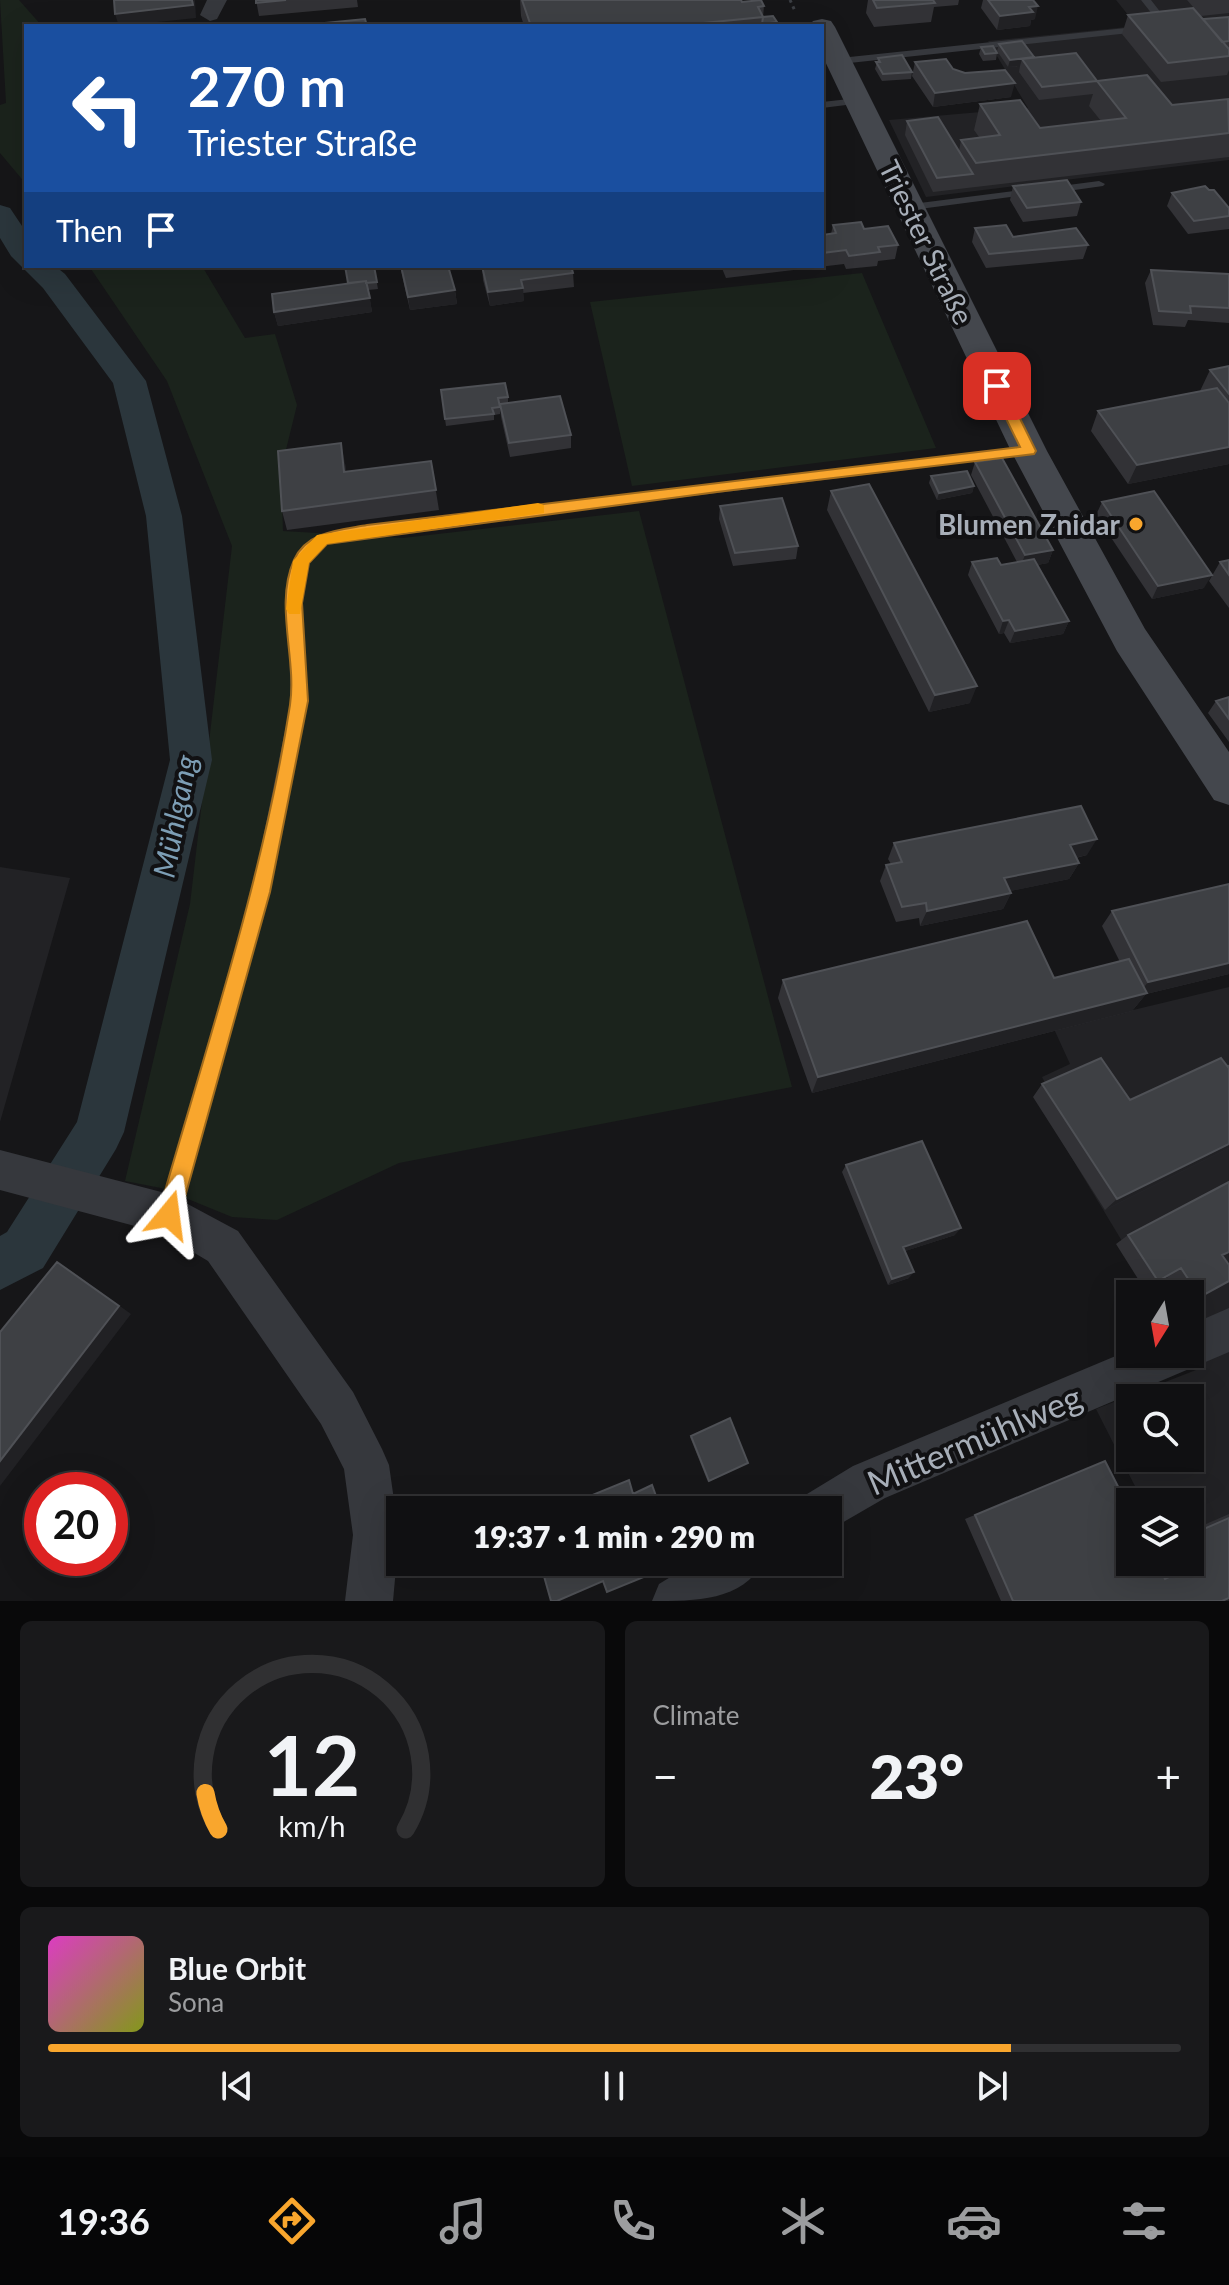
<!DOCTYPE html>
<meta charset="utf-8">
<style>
:root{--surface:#101012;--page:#19191b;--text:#f1f3f6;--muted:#9c9d9f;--line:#303032;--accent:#f9a62d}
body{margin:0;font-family:Lato,sans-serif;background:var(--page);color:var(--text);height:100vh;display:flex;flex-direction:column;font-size:30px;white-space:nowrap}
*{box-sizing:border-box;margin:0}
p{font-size:26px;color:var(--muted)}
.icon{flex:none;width:44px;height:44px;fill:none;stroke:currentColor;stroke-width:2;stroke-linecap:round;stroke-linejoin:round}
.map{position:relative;height:1601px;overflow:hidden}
.details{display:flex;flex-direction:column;gap:20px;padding:20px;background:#09090a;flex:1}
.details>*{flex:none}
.guide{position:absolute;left:24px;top:24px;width:800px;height:244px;border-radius:0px;box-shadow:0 8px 32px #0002,0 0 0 2px var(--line);background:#1a4fa0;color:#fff;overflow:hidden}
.needle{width:52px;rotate:191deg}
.controls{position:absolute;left:1116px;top:1280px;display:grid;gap:16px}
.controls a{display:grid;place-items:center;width:88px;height:88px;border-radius:0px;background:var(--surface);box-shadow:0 8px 32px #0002,0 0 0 2px var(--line);font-size:40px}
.speed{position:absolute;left:24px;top:1472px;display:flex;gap:16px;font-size:40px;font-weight:700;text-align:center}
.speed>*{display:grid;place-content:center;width:104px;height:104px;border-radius:50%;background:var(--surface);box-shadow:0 8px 32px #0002,0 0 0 2px var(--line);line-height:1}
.speed .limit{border:12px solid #d22;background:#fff;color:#111}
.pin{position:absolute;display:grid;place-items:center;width:68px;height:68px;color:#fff;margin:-34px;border-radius:16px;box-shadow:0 4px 12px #0006}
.me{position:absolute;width:88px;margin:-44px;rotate:16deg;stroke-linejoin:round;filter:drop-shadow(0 0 6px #0008)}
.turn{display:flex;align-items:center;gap:28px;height:168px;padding:0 32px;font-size:36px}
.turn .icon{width:104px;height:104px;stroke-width:2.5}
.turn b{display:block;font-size:56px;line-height:68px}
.then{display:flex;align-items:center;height:76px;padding:0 32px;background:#0003;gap:16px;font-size:30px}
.big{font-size:60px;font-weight:800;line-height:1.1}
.details .tile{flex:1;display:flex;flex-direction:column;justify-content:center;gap:12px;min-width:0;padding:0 28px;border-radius:12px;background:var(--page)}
.details .dial{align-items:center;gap:0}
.dial svg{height:208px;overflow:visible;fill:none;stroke:var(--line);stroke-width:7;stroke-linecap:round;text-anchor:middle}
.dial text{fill:var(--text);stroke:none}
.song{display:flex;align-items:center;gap:24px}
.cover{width:96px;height:96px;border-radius:12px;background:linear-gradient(135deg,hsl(310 70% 55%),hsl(70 70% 35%))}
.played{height:8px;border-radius:4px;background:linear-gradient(90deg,var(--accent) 85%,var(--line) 85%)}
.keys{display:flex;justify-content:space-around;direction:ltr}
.heat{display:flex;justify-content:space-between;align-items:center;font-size:44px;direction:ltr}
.details .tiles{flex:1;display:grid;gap:20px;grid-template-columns:1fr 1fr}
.tile:last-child{grid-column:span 2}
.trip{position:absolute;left:386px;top:1496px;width:456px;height:80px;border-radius:0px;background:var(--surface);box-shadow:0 8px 32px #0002,0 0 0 2px var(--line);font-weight:800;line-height:80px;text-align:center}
.tab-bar{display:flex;height:128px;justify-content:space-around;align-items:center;background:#060607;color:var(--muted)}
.tab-bar .icon{width:56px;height:56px}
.tab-bar .selected{color:var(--accent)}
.tab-bar b{font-size:36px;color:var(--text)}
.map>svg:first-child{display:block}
</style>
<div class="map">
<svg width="1229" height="1601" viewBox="0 0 1229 1601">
<rect width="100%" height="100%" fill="#161618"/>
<!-- built -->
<path fill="#222225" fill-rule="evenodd" d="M1116,0H1229V160L926,197L889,120L1028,108L988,41L1137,26Z
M0,867L70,878L0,1122Z
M1229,987V1601H1193L1173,1562H1190V1502H1143L1096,1409L1196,1370L1188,1354L1190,1294H1154L1041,1107L1055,1102L1042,1077L1070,1064L1054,1029ZM1130,1398H1190V1458H1130Z"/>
<!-- green -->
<path fill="#1b231c" d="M0,0H19L42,26H26V184L0,153V105L6,103Z
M89,266H202L245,338L275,334L297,405L281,470L283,531L403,538L639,511L792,1087L399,1163L277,1220L232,1217L161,1188L125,1181L190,904L232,546L167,381Z
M862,273L936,448L632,486L590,302Z"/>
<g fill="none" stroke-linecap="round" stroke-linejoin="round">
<!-- canal -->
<path fill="#2b363c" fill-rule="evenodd" d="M0,205L10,208L26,232V266H55L65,274L146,381L182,516L212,760L124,1132L116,1149L43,1268L0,1290V1236L7,1232L77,1122L170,760L146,516L113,383L43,288L11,256L0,238Z"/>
<!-- path -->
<path stroke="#3c3f44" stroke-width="3" stroke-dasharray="3 4" stroke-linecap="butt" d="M790,0L795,11"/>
<!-- lane -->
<path fill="#36383d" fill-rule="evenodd" d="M1141,0H1151L1172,27L1170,29H1164Z
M1145,26L1148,27V31L840,64L835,61L840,58Z
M858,98L863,101L862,103L822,108V102Z
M1099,181L1105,184L1103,186L1053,193L1047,190L1053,187Z
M1030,189L1034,190V194L912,210L906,207L912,204Z
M1029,446L1036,451L1034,454L367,536L326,543L308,563L301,603L307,701L268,892L179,1215L176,1222L169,1225L162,1222L159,1215L252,892L291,701L287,603L294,561L317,535L367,526Z"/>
<!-- street -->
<path fill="#36383d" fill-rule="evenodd" d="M207,0H227L217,19L210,21L200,15Z
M0,1150L169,1194L238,1231L353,1392L382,1449L389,1465L399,1535L393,1601H345L353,1535L344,1469L321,1424L208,1261L161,1233L0,1190Z
M1229,1308V1352L885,1498L828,1531V1510H800L807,1494L853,1466L1130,1350V1354H1190V1325Z
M695,1562H763C743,1601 695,1601 652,1601L659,1584Z"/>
<!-- secondary -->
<path fill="#44474d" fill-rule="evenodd" d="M822,19L831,21L835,27L1047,451L1145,629L1229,752V805L1214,800L1117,651L1011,451L822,55V26H809L813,21Z"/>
</g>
<!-- wall -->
<path fill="#323236" d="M256,0H357L358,7L259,16Z
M520,0H741L742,2L764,6L763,17L777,22L776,26H524L521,16Z
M868,0H959L958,5L934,7L931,22L874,27L866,13Z
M983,0H1033L1035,19L1031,20L1030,26L997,30L981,8Z
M1187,0H1229V13L1201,16Z
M1128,15L1203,19L1229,17V70L1227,75L1161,82L1122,34Z
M999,44L1097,81L1172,105L1229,100V157L933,192L905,135L907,121L959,151L961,140L979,137L974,130L980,104L1040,128L1101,121L1089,106L1093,94L1039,100L1019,72L1020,66L1008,67L997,51Z
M981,47L997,53L996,60L983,61L979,54Z
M878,58L912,72L911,79L882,81L875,69Z
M915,62L953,69L1011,97L933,107L912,76Z
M1013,186L1081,202L1077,216L1023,222L1010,200Z
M1209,190L1229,208V229L1188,234L1167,206L1172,193Z
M833,225L864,229L898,245L895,259L878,261L877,266L846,269L844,264L726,278L721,266H822V235L831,234Z
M975,228L1013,237L1088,245L1083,259L986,268L972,242Z
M374,266L378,289L368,290L372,312L278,326L274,312L348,283Z
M400,266H448L455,290L457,304L410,310Z
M482,266L573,273L574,287L523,293L524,301L490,306L483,280Z
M1151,270L1229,274V323L1188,320L1185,327L1153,325L1145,283Z
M1229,366V464L1128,484L1091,431L1098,411L1200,391L1210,370Z
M441,390L508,397V402L571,435V448L510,457L501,417L500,405V414L494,415V420L446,426Z
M431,461L439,510L287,530L282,511L345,463L346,472Z
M975,462L1053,550L1048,563L1037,565L1069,621L1063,634L1010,643L1004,633L999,634L968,575L972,562L1001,565L1017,562L971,475Z
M931,476L974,486L972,493L937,500L929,483Z
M831,491L970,703L929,712L827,510Z
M1102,502L1204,588L1152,599L1096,515Z
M720,506L798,546L796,559L733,566L719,519Z
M1229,560V608L1209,581L1220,562Z
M1229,697V742L1208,713L1216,701Z
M894,843L1087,855L1076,858L1079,863L1069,879L1010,891L1011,893L1003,909L920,926L919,918L896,922L880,881L886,865L891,864L888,859Z
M1229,884V974L1146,994L1132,1011L812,1093L778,998L783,980L1054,978L1120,962L1102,926L1112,911Z
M1229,1066V1148L1105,1210L1033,1097L1042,1084L1130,1100Z
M846,1165L955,1235L905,1251L909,1278L888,1285L842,1172Z
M1128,1235L1229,1253L1223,1256L1229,1281L1190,1303V1294H1178L1167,1277L1145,1290L1116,1244Z
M691,1436L748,1463L708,1482L690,1437Z
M1105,1461L1163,1574L1187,1563L1186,1562H1190V1531L1229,1514V1598L1222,1601H1001L965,1519Z"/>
<!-- shaded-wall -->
<path fill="#212124" d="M195,0L196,18L119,26L115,14Z
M1038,6L1035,19L1031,20L1030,26L997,30L1000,16L1029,7Z
M777,22L776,26H762V24Z
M1022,59L1020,66L1008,67L1010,60Z
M1015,83L1011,97L933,107L935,93Z
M523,288L524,301L490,306L488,292Z
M455,290L457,304L410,310L408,297Z
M370,298L372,312L278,326L274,312Z
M341,443L345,463L348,491L344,472Z
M1229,447V464L1128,484L1137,465Z
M974,486L972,493L937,500L939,493Z
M1053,550L1048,563L1020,568L1025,555Z
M1212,575L1204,588L1152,599L1158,586Z
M1009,620L1004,633L999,634L1003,621Z
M1069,621L1063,634L1010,643L1015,631Z
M977,686L970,703L929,712L935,695Z
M1097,839L1087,855L1061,861L1070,845Z
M1079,863L1069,879L996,894L1004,878Z
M1011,893L1003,909L920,926L927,911Z
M1229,963V974L1146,994L1132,1011L812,1093L818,1077L1138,995L1148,982Z
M1229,1144V1148L1105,1210L1117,1199Z
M961,1228L955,1235L899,1253L903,1247Z
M71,1271L131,1314L0,1486V1461Z
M914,1272L909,1278L888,1285L892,1279Z"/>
<!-- building -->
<path fill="#3e4044" stroke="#4f5156" stroke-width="2" d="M114,0H192L193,5L115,14Z
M256,0H286L256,3Z
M522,0H741L742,2L761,0L764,6L758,7L763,17L673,26H531Z
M873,0H933L935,3L877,8Z
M988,0H1033L1038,6L1029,7L1033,12L1000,16Z
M1193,8L1229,49V56L1168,63L1128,15Z
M773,16L777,22L762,24L763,17Z
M1229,17V41L1222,42L1203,19Z
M365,19L367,26H305V25Z
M1022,41L1034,57L1010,60L999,44Z
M993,46L997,53L985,54L981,47Z
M1076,53L1097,81L1042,87L1022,59Z
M902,55L912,72L883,74L876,62H880L878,58Z
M946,59L953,69L965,73L1005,70L1015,83L935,93L915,62Z
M1147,75L1172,105L1228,99L1229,133L976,163L961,140L1000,135L980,104L1020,100L1040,128L1126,118L1097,81Z
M938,117L973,174L937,178L907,121Z
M1067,180L1081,202L1027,208L1013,186Z
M1205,186L1209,190H1214L1229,208V216L1194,221L1172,193Z
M861,222L864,229L888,226L898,245L878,247L880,252L849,256L846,250L822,253L823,247L822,235L836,233L833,225Z
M1006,225L1013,237L1076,228L1088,245L989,254L975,228Z
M345,266H374L377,282L366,283V281L348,283Z
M401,266H448L455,290L408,297Z
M482,266H571L573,273L521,280L523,288L488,292Z
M1151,270L1229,274V308L1190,306L1191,313L1159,311Z
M366,281L370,298L274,312L272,294Z
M1229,366V394L1210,370Z
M505,383L508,397L498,398L500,407L492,408L494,414L445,419L441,390Z
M1217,388L1229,403V447L1137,465L1098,411Z
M560,396L571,435L509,443L500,404Z
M341,443L344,472L431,461L436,490L282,511L278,451Z
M1002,458L1053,550L1025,555L975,462Z
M967,471L974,486L939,493L931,476Z
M869,484L977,686L935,695L831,491Z
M1154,491L1212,575L1158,586L1102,502Z
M782,498L798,546L735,553L720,506Z
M997,558L1001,565L1034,559L1069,621L1015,631L1009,620L1003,621L972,562Z
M1229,560V575L1220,562Z
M1229,697V719L1216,701Z
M1081,806L1097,839L1070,845L1079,863L1004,878L1011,893L927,911L926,903L902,907L886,865L902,862L894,843Z
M1229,884V963L1148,982L1112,911Z
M1027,921L1054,978L1129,959L1147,993L818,1077L783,980Z
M1101,1058L1130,1100L1221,1058L1228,1067L1229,1066V1144L1117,1199L1042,1084Z
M922,1141L961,1228L903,1247L914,1272L892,1279L846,1165Z
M1229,1182V1252L1222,1255L1229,1265V1281L1200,1297L1181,1268L1158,1281L1128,1235Z
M57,1262L119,1306L0,1461V1332Z
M730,1418L748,1463L709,1481L691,1436Z
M1105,1461L1130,1510V1562H1156L1165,1579L1203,1561L1190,1535L1229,1518V1598L1222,1601H1013L975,1515Z
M629,1480L633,1494L652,1485L661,1510H556Z
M540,1562H658L661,1570L607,1592L603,1581L557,1601H551Z"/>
<!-- route -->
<path fill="#f9a62d" stroke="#a26c1d" stroke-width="2" d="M997,381L1004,386L1036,451L1034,454L717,492L327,544L309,563L302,603L308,701L270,892L180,1215L177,1223L169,1226L161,1223L158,1215C206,1047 263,878 290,705C297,658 274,605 294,560C307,531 340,530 367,525L1020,447L990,386Z"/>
<!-- slow -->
<path fill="#f59e0b" d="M538,503L544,505V513L327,544L309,563L300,614H289L286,609L293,561L317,535Z"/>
<!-- markers -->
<circle fill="#f9a62d" stroke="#111113" stroke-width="3" cx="1136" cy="524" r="8"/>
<g text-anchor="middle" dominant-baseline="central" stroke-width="8" stroke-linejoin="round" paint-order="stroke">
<!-- street labels -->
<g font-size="28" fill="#a7aeb8" stroke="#111113">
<text transform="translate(927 242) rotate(64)">Triester Straße</text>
</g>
<!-- poi labels -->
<g font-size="28" font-weight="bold" fill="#a7aeb8" stroke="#111113" text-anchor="end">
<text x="1120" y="524">Blumen Znidar</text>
</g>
<!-- water labels -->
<g font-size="30" font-style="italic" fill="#7d9eb5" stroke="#111113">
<text transform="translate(174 816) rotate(-79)">Mühlgang</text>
</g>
<!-- near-street labels -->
<g font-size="34" fill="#a7aeb8" stroke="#111113">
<text transform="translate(974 1439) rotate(-23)">Mittermühlweg</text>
</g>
</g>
</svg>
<div class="controls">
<a><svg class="needle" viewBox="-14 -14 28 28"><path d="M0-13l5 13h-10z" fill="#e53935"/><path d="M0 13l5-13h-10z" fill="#9c9d9f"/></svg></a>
<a><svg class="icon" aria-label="search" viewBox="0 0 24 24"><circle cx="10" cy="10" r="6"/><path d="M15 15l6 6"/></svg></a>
<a><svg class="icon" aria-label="layers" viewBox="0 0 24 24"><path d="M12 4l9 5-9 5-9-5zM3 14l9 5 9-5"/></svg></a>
</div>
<div class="speed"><div class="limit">20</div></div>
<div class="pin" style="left:997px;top:386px;background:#d93025"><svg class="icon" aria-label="arrive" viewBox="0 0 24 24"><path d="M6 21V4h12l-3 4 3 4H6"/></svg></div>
<svg class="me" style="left:169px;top:1215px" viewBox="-20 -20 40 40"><path d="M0-17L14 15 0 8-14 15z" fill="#f9a62d" stroke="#fff" stroke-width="4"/></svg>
<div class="trip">19:37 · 1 min · 290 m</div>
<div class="guide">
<div class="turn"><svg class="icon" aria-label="left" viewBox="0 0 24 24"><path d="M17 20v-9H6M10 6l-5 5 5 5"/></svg><div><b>270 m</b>Triester Straße</div></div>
<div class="then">Then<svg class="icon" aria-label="arrive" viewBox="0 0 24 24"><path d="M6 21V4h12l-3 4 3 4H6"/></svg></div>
</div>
</div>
<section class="details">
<div class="tiles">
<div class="tile dial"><svg viewBox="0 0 100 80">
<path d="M14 69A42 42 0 1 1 86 69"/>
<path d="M14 69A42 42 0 0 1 9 55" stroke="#f9a62d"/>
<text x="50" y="56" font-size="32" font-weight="700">12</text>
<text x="50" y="72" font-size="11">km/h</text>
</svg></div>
<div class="tile"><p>Climate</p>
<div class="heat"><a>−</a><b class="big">23°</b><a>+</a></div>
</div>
<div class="tile">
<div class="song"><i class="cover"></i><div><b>Blue Orbit</b><p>Sona</p></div></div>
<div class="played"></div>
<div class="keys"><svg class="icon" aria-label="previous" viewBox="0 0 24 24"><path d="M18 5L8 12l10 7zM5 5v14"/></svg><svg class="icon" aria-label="pause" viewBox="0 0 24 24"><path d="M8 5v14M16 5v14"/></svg><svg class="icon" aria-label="next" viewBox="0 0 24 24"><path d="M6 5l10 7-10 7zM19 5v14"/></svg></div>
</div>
</div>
</section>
<nav class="tab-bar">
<b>19:36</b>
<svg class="icon selected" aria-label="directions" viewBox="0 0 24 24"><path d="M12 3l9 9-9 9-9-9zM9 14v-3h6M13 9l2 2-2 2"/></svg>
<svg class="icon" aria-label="music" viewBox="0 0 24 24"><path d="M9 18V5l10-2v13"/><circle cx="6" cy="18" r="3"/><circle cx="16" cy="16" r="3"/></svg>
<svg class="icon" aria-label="phone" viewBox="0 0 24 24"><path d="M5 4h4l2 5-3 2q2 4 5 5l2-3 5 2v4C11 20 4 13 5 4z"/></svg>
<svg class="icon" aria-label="climate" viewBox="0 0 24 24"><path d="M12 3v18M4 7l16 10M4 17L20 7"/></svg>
<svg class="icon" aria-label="car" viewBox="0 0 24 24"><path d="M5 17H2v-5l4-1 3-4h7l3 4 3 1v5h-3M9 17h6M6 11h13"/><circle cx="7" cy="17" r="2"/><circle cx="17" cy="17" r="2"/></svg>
<svg class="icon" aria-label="filters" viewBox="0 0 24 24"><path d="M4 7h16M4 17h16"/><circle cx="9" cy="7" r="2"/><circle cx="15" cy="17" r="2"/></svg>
</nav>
